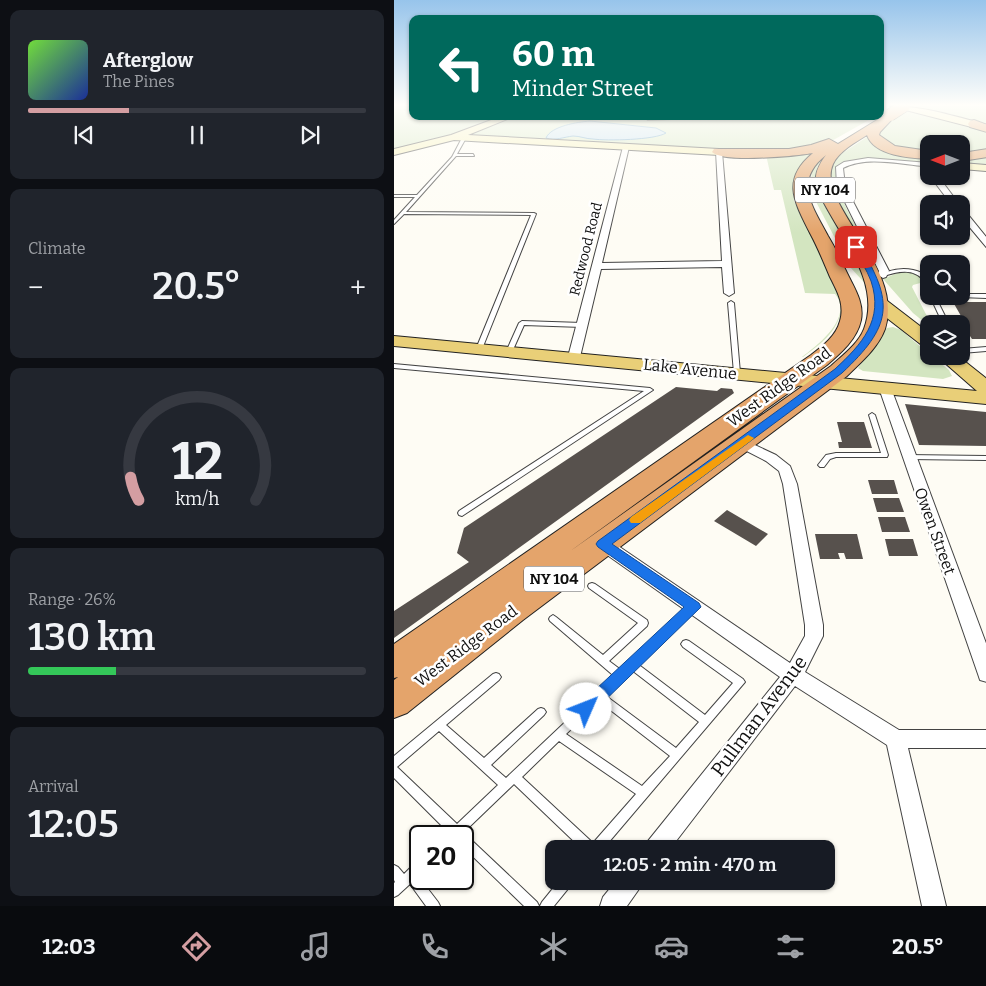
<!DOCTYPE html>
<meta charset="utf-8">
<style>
:root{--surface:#171b24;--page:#20242c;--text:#f1f3f6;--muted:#9ea1a6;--line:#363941;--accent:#d49ea2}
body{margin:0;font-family:Bitter,serif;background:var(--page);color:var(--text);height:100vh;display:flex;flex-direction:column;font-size:19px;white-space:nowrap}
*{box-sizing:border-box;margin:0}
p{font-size:16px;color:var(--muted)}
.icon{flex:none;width:28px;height:28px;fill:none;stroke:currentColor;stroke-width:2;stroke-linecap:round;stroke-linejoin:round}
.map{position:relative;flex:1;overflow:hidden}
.side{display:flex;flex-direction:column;gap:10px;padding:10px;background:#0d0f14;width:394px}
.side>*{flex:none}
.top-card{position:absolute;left:15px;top:15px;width:475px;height:105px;border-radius:10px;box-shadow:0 1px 4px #0004;background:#00695c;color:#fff;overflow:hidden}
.needle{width:32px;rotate:270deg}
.tools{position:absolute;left:526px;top:135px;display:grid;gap:10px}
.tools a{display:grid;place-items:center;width:50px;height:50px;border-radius:10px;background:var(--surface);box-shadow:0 1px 4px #0004;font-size:25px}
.speed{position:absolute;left:15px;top:825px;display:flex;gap:10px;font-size:25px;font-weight:700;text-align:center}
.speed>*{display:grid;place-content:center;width:65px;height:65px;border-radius:50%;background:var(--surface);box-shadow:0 1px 4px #0004;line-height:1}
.speed .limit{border:2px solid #111;border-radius:8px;background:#fff;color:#111}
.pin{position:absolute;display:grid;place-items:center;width:42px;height:42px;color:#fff;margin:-21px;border-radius:10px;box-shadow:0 2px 8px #0006}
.me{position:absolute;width:55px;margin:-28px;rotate:46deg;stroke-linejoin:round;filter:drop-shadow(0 0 4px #0008)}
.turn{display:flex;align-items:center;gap:18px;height:105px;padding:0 20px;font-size:22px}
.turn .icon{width:65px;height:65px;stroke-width:2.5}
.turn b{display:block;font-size:35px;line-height:42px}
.big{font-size:38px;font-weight:600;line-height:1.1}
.side .card{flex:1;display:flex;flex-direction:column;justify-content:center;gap:8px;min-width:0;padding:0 18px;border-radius:10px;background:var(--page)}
.side .dial{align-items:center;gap:0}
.dial svg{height:130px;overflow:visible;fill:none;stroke:var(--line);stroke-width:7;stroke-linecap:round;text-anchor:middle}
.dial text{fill:var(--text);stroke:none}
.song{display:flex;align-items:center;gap:15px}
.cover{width:60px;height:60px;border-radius:8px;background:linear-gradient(135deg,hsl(100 70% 55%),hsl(230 70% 35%))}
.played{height:5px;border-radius:2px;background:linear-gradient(90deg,var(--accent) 30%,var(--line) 30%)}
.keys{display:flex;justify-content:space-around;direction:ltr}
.heat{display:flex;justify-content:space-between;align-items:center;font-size:28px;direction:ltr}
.charge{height:8px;border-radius:4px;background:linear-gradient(90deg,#34c759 26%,var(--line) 0)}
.trip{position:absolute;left:151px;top:840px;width:290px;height:50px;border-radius:10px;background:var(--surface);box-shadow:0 1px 4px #0004;font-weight:600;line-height:50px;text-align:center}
.menu{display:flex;height:80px;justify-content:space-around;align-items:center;background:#090b0e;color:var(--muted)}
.menu .icon{width:35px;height:35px}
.menu .selected{color:var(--accent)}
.menu b{font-size:22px;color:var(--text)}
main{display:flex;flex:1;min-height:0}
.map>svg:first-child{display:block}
</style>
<main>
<section class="side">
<div class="card">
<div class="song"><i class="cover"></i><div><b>Afterglow</b><p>The Pines</p></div></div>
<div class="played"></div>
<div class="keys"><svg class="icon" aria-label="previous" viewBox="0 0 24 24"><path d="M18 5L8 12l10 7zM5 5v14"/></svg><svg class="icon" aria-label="pause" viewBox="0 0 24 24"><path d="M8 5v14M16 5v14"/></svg><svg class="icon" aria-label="next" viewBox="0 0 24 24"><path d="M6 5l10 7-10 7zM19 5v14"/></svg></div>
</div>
<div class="card"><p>Climate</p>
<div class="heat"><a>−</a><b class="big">20.5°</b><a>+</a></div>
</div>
<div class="card dial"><svg viewBox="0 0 100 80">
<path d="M14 69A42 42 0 1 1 86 69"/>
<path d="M14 69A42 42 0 0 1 9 55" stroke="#d49ea2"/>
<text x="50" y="56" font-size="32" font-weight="700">12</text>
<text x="50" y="72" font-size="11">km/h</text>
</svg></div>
<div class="card"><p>Range · 26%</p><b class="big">130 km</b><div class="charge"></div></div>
<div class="card"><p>Arrival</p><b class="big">12:05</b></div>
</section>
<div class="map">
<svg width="593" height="906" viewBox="0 0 593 906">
<rect width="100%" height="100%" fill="#fefcf4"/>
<!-- green -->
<path fill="#d3e5c0" d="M0,106H19V116H482L434,143L391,153L70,138L0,152Z
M520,106H592V168L568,166V144H535V164L456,160L443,165C436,185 460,221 469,240L472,241L486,272H485L438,192C434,179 437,163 447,154Z
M423,150C404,167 398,175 400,201L450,295C447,328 435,338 409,357H408C424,345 460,317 441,294L411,293L387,190H380L372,155Z
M431,154L423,168L422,187L433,210L470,273L478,291L456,267L419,196L416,182L419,169Z
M506,272C517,272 524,271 530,282L519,285L518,287L537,324L535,326L519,313L489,279Z
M499,327L507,330L535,354V356H538L555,370L558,376L549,379L469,371L464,368L493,328Z"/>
<!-- water -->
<path fill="#bedcf0" stroke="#4d90bf" d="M196,121L262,128L272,133C261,140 213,141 199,139C192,139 186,136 179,136C170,137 161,141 152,138C157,126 184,122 196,121Z"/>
<!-- building -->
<path fill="#57514d" d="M251,116H277L278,120L253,121Z
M559,302H593V339H578L572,330H575Z
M282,387L323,391L327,388L338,389L340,393L0,638V611L75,562L63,553L70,528Z
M511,404L593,412V446L525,445Z
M443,422H470L478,448H445L444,442H448Z
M474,480H500L504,494H478Z
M479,498H505L510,512H483Z
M333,510L374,534L362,546L320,521Z
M484,517H511L516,532H488Z
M421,534H463L469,559H452L450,553H444L446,559H426Z
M491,539H519L524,556H495Z"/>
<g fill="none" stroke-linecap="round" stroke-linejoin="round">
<defs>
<path id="lane" d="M70,137L72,138L63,154H79L80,156H62L12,212L140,213L142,214L88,349L85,351L82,349L137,215L10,214L0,224V220L21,197H0V195H23L58,157L68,138Z
M533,264H536L535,267L532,269C533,274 535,279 535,284H533C521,267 506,271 489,276L487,275C499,268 515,267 528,273L527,268Z
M568,294H593V298L566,297V296H568Z
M536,296H541L555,324H549Z
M337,301L340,303L346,373L343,375L340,373L334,303Z
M128,321L188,323L191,325L188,327L130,325L118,352L115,354L113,353L112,352L125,323Z
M593,347V351L568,353V349Z
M0,364L256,388L259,390L68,516L65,515L64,513L65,511L250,391L0,368Z
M478,413L481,415L494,455L493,457H442L436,459L430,467H426L424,465L432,455L442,453H487L475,415Z
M513,455L593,456V460L515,459H513L512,457Z
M198,583L201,584L253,620L254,623L253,626L215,661L227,670L297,605L300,604L303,605L304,607L303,609L245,665L311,715L339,683L289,647L287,644L289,641L292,640L295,641L349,679L351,682L209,849H188L120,784L70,832L71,834L143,902L145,906H130L69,847V836H52L54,832L0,778V756L99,674L102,673L105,674L107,677L105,680L52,725L90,758L144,709L147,708L150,709L152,712L150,715L97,765L112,778L220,676L156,621L155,619L156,617L159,615L162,617L209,655L244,623L195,588L194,586L195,584ZM239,671L305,722L282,748L212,696ZM206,702L276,756L248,786L172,734ZM45,731L104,785L63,824L3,767ZM165,741L242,794L199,843L128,777Z
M26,860V874L24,876L44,902L46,906H32L16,884L4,895L0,897V883L1,882L0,880V865L4,867L10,874L22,862Z
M165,881H179L177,885L160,906H146L148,902Z"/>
<path id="street" d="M232,145L235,147L208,263L328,261L322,152L325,150L328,152L340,293L335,296L330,293L328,267L207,269L186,357L184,359H176L174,357L229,147Z
M474,158L535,163V172L529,166C505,164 472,156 449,168L451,186L495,271L492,277L489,278L484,275L485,271L443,186L442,167L450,162Z
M536,176H544L565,204H557Z
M568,211H571L593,238V248L568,218Z
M491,384L497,388L593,646V682L586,680L584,674L485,388Z
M348,439L382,455L396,466L403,484L429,625V636L411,672L505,730H593V748H514L552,906H528L493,745L401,686L276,849H251L254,841L386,677L199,545L197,541L199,537L205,535L211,537L396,663L411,636V625L389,484L385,471L372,461L343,446L341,443L343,440Z
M222,881H249L245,889L233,906H206L209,897Z"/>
<path id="secondary" d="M496,106C529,106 560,116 593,125V131Z
M108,116H121L74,135L325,149L330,152L325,155L60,140L0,155V149L57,135Z
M535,161V167L528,166L527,164L528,162Z
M568,163L593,165V171L568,169Z"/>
<path id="primary" d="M486,299L492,300L535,333V347L529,346L480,308L478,304L480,300Z
M0,336L583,391L543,356H564L593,379V404L0,346Z"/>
<path id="highway" d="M496,112L502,115L486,132L485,135L501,146L535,151V159C516,158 480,156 473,135C462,142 445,151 439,164C421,204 511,266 491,329C484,348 467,362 453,376L129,620L13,713L0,718V680L4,677L0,678V644L417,355C429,346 442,336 446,321C451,304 443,291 436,277C430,263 424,248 417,235C401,203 386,180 419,153C403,156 328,163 318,152L320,149H395L417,145L435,139L444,144ZM432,155C427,162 423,168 422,176C421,189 429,201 435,212C454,246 486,287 470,329C464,344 449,355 437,366L175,552L433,365C447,353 463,339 467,320C470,304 462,291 455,277C448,263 442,249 434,236C418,206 399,181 432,155Z
M580,120L593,125V132L576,127L574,124L576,121Z
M593,149V157L568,161V153Z"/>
</defs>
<!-- lane casing -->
<use href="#lane" stroke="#434343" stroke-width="2"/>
<!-- street casing -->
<use href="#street" stroke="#434343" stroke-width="2"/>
<!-- secondary casing -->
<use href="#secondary" stroke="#323232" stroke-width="2"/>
<!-- primary casing -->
<use href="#primary" stroke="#212121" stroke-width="2"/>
<!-- highway casing -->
<use href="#highway" stroke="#212121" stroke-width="2"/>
<!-- lane -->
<use href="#lane" fill="#fff" fill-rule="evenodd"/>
<!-- street -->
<use href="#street" fill="#fff" fill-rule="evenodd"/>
<!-- secondary -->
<use href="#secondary" fill="#f6f0b6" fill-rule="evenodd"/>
<!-- primary -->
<use href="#primary" fill="#e9cf78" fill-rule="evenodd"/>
<!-- highway -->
<use href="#highway" fill="#e4a46b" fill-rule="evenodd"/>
<defs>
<path id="highway-bridge" d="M496,115L510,106"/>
</defs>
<!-- highway-bridge casing -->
<use href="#highway-bridge" stroke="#212121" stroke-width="13" stroke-linecap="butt"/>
<!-- highway-bridge -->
<use href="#highway-bridge" stroke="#e4a46b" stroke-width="12"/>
</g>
<!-- sky -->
<linearGradient id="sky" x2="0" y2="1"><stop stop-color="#97c4eb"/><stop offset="0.45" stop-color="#fffefa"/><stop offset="1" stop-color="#fffefa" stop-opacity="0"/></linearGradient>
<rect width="593" height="233" fill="url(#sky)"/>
<!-- route -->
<path fill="#1a73e8" stroke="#114b97" d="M460,245H465C501,303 498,326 448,373L218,544L305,603L307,607L197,714L192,717L186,714L183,709L186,704L290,607L204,547L202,544L204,541L441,369C468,344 490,320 477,281C473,270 465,258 459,247Z"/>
<!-- slow -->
<path fill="#f59e0b" d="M354,435L360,438L358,440L246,523H237L235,520L237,517Z"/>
<g text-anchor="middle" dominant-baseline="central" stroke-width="5" stroke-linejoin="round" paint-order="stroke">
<!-- far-street labels -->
<g font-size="14" fill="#101010" stroke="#fff">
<text transform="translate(192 249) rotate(-76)">Redwood Road</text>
</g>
<!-- shield labels -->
<g fill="#fff" stroke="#585858" stroke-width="1">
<rect x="401" y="177.5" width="60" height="25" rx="4"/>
<rect x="130" y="566.5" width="60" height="25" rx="4"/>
</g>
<g font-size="15" font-weight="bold" fill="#101010">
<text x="431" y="190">NY 104</text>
<text x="160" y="579">NY 104</text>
</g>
<!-- street labels -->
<g font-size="16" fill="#101010" stroke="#fff">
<text transform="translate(296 369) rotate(6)">Lake Avenue</text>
<text transform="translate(385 387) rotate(-36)">West Ridge Road</text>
<text transform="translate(541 531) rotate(70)">Owen Street</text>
<text transform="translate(72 646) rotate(-37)">West Ridge Road</text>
</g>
<!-- near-street labels -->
<g font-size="19" fill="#101010" stroke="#fff">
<text transform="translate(365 716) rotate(-53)">Pullman Avenue</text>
</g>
</g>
</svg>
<div class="tools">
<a><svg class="needle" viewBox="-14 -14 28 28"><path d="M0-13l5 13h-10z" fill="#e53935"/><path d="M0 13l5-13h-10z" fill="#9ea1a6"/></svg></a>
<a><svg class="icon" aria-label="sound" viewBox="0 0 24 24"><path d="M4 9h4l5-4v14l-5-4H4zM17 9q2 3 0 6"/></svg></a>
<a><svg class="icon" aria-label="search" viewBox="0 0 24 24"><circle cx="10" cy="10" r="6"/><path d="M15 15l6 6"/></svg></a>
<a><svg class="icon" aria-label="layers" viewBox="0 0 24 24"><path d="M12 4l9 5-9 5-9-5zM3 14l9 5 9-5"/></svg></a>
</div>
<div class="speed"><div class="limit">20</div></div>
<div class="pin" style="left:462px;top:247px;background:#d93025"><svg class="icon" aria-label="arrive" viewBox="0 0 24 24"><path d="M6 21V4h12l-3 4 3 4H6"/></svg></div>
<svg class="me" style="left:192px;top:709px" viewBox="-20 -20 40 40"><circle r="19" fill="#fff"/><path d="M0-13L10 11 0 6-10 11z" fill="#1a73e8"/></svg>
<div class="trip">12:05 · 2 min · 470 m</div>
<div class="top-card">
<div class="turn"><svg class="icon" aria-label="left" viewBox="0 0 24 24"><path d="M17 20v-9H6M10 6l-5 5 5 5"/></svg><div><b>60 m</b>Minder Street</div></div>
</div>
</div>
</main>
<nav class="menu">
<b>12:03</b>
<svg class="icon selected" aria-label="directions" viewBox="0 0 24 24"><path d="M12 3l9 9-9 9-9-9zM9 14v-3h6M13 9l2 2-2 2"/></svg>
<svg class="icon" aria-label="music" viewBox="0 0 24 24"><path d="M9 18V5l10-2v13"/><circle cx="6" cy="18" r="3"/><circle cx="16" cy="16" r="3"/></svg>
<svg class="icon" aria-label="phone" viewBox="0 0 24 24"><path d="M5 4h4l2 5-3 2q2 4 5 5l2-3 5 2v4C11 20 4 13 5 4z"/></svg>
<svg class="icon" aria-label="climate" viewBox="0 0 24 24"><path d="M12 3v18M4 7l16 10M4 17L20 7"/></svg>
<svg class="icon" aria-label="car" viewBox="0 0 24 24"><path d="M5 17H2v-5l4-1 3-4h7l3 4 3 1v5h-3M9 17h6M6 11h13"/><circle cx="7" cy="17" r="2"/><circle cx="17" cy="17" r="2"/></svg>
<svg class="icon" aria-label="filters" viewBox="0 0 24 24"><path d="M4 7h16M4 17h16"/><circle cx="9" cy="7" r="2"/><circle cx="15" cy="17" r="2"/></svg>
<b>20.5°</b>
</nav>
